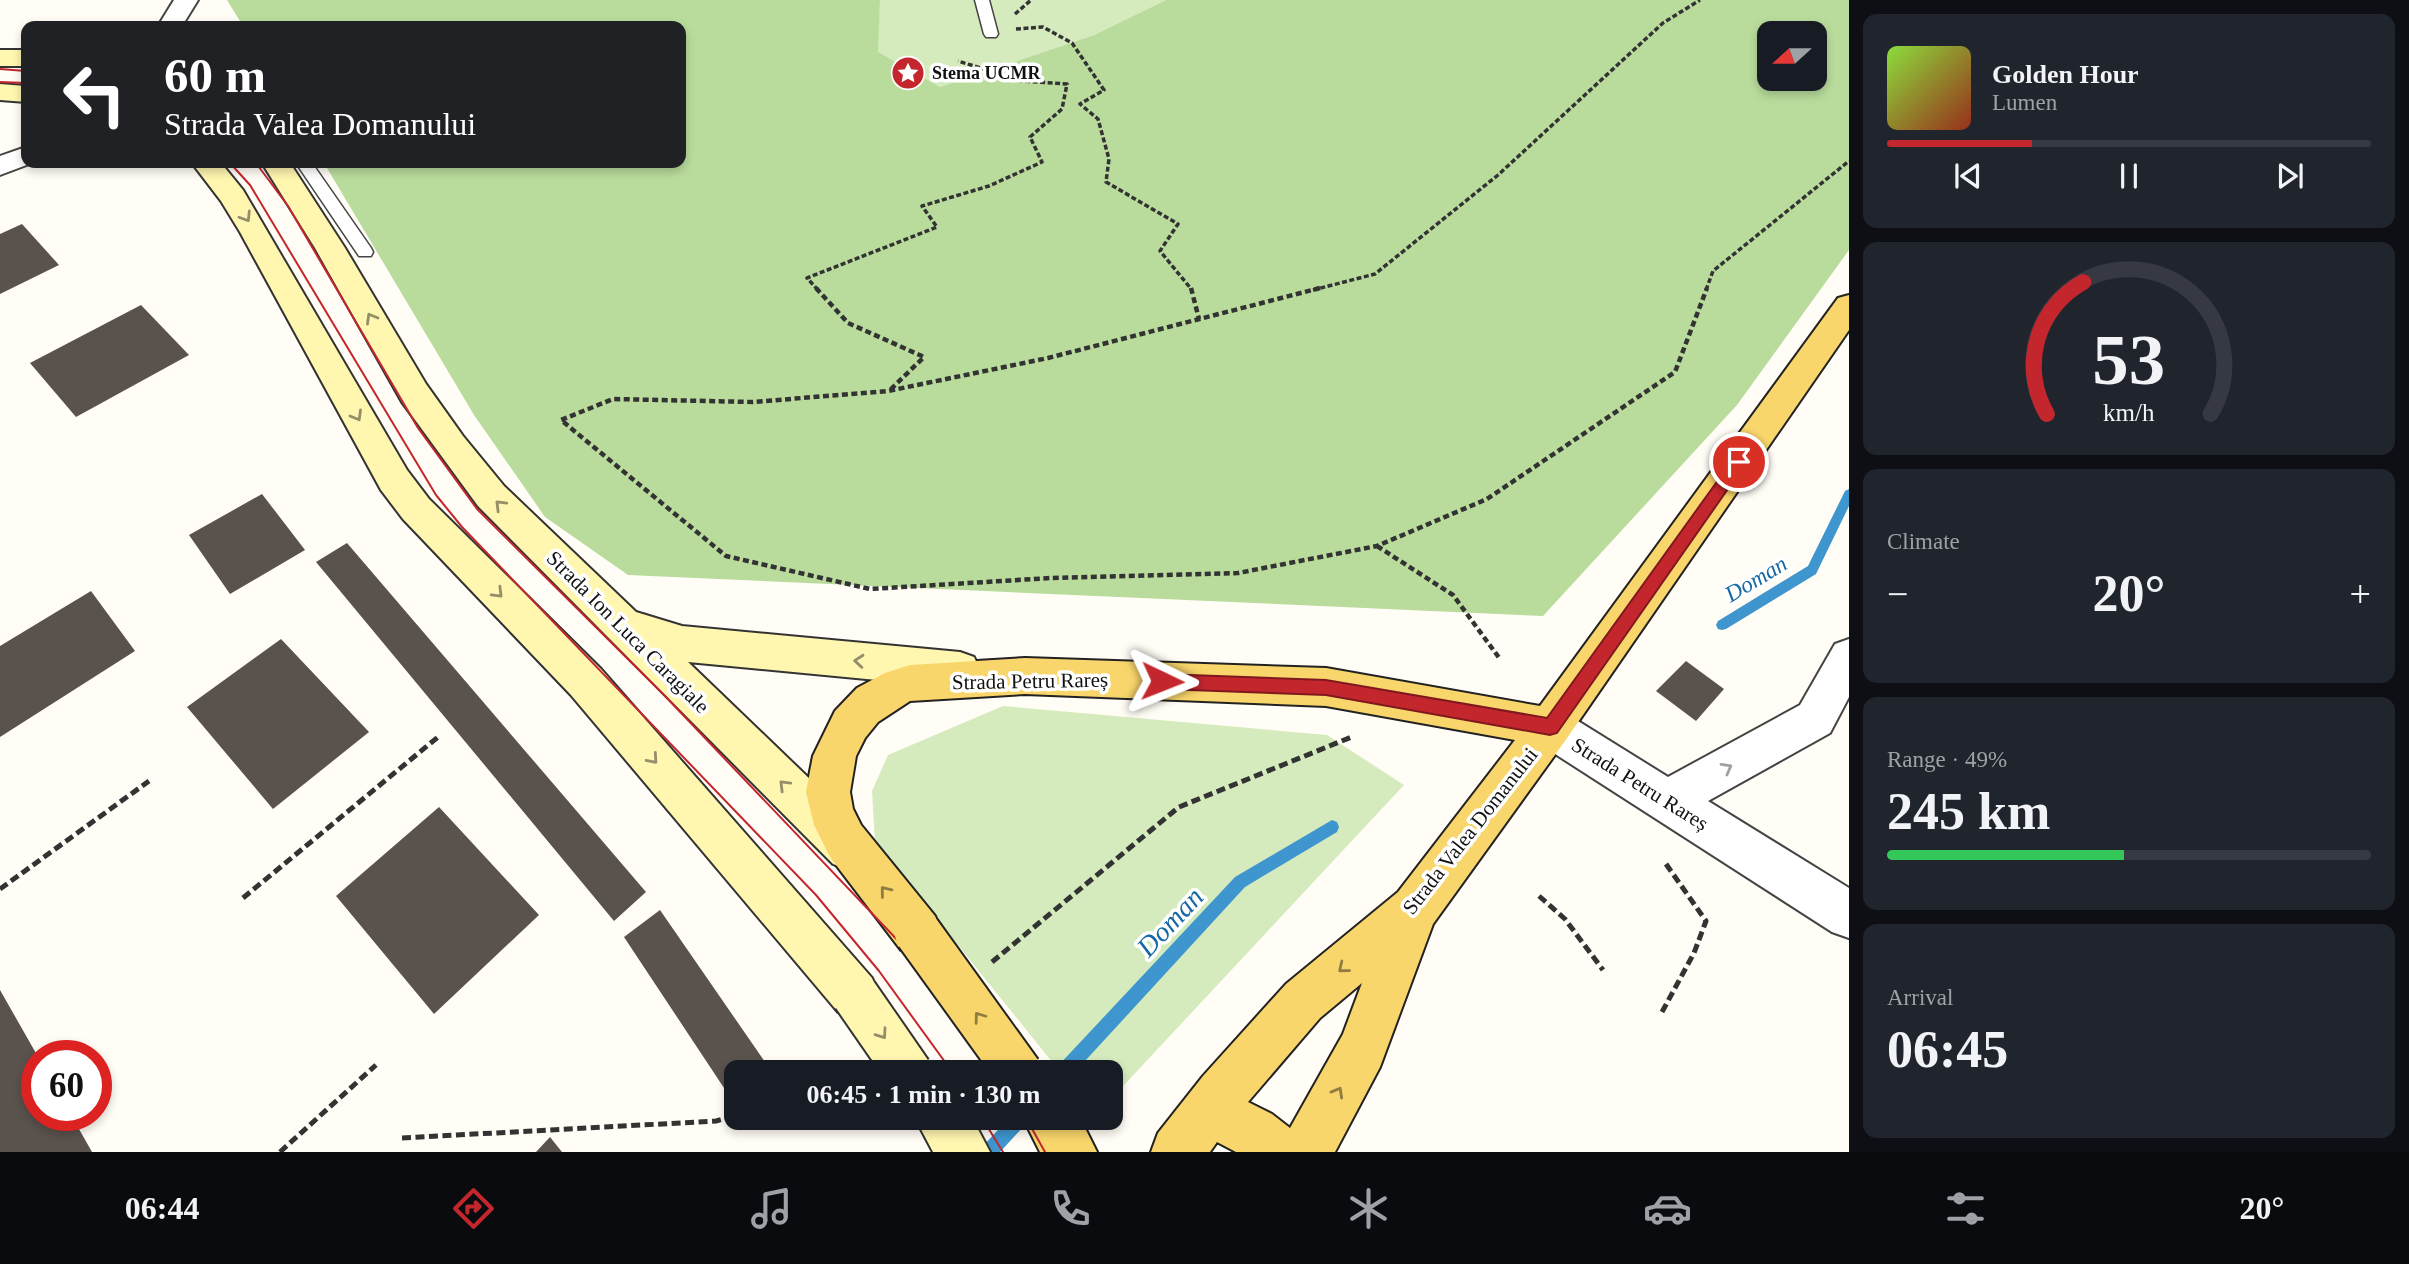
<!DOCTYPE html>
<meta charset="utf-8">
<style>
:root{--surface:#171b24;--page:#20242c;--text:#f1f3f6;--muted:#9ea1a6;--line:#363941;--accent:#c4262e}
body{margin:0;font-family:"Times New Roman",serif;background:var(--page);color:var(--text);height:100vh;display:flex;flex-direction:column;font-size:26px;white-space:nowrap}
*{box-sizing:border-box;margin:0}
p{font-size:23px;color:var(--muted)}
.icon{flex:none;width:38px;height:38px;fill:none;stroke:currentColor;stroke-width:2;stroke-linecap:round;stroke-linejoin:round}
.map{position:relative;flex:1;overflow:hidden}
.panel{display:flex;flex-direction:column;gap:14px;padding:14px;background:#0d0f14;width:560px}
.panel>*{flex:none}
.top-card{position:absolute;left:21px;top:21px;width:665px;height:147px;border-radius:14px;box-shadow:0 4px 10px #0003;background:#202124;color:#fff;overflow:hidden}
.needle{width:46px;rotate:249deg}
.buttons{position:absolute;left:1757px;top:21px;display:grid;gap:14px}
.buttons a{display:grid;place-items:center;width:70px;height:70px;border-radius:14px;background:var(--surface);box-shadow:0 4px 10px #0003;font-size:35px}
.speed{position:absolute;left:21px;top:1040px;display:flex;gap:14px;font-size:35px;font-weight:700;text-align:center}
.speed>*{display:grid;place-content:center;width:91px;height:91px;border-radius:50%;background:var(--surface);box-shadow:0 4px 10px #0003;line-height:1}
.speed .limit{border:10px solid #d22;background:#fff;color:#111}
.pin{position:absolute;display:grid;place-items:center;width:60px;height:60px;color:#fff;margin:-30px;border:4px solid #fff;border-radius:50%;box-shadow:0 2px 7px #0007}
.me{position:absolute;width:77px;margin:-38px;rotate:92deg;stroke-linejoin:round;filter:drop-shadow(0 0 5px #0008)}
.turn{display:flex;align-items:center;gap:24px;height:147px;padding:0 28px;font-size:32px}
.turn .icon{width:91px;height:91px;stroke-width:2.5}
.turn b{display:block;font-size:49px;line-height:60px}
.big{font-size:52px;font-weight:700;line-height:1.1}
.panel .card{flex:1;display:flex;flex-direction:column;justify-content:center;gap:10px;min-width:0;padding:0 24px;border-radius:14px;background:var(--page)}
.panel .dial{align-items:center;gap:0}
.dial svg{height:182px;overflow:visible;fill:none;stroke:var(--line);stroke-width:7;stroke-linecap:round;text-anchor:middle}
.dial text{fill:var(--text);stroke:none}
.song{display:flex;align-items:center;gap:21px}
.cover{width:84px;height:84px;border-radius:10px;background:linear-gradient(135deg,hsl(90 70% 55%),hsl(10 70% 35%))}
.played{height:7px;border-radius:4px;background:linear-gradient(90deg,var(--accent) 30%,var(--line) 30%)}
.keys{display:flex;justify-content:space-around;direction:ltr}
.heat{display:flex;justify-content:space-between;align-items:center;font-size:38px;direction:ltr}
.charge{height:10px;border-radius:5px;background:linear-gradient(90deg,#34c759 49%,var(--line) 0)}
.trip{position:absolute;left:724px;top:1060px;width:399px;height:70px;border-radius:14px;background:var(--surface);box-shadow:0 4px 10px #0003;font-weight:700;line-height:70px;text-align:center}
.dock{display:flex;height:112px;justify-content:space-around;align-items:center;background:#090b0e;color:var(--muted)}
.dock .icon{width:49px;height:49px}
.dock .selected{color:var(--accent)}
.dock b{font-size:32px;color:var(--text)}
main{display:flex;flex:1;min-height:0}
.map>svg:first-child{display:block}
</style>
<main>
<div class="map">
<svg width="1849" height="1152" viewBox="0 0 1849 1152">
<rect width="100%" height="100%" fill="#fffdf5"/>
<!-- green -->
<path fill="#d5ebbd" d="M880,0H1166L1094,35L940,87L877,52Z
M1003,706L1327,735L1404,785L1111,1099V1073H1061L875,842L872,791L888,755Z"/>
<!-- forest -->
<path fill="#b9dc9c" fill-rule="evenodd" d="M227,0H880L878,52L940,87L1094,35L1166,0H1849V250L1737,405L1543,616L628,575L545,517L474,415L324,163H681V26H243ZM1769,33H1815V79H1769Z"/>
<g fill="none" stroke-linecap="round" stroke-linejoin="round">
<!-- stream -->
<path fill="#3f96cf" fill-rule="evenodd" d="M1849,489V506L1816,574L1726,629L1722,630L1718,629L1716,625L1718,621L1808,566L1845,491Z
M1332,820L1337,822L1339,827L1337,832L1245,887L1074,1073H1055L1057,1067L1235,877Z
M1009,1118H1028L1026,1124L1000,1152H981L983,1146Z"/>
</g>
<!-- building -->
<path fill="#5a524d" d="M22,224L59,265L0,294V234Z
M141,305L189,355L76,417L30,363Z
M262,494L305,550L230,594L189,535Z
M347,543L646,892L614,921L316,562Z
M91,591L135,651L0,737V646Z
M281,639L369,732L273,809L187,707Z
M1686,661L1724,689L1696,721L1656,691Z
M439,807L539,915L434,1014L336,896Z
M660,910L765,1062L752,1073H737V1086L728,1094L624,937Z
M0,990L37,1055V1115H71L92,1152H0Z
M550,1137L562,1152H536Z"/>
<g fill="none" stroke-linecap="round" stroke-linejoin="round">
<defs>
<path id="service" d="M975,0H989L998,34L996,37H986L984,34Z
M296,163H312L371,248L373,252L371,256H359Z"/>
<path id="minor" d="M174,0H198L182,26H158Z
M26,147V163H32L0,175V156Z
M1849,639V697L1830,733L1708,801L1849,888V938L1832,932L1535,741L1529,727L1535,713L1550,708L1565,713L1668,777L1800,705L1835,644Z"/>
<path id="secondary" d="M0,50H26V66H0Z
M0,84L26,86V102L0,100Z
M192,163H221L243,190L407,470L429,499L601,669L872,978L879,995L872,1012L855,1019L838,1012L571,695L403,519L381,490L240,232L221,201Z
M262,163H290L345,248L426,384L463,436L504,486L636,612L682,626L960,652L974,657L980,670L974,683L960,688L688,662L865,832L872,848L865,864L849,870L833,864L478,506L402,402L315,248Z
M915,1118H972L990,1152H933Z"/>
<path id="primary" d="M1849,295V330L1565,741L1433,924L1380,1067L1335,1152H1236L1217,1142L1210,1152H1151L1158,1133L1203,1076L1286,984L1398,892L1515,740L1326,706L1025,694L910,701L878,722L865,738L856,756L850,792L853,809L861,825L935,916L942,933L935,950L918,957L901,950L830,857L814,825L806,792L813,756L835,711L857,688L885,673L910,665L1025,658L1326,668L1540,706L1838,298ZM1362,983L1343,1034L1290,1128L1272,1114L1248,1102L1320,1018Z
M1023,1118H1080L1097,1152H1040Z"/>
</defs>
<!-- service casing -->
<use href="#service" stroke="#444" stroke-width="3"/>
<!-- minor casing -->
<use href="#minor" stroke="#444" stroke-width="4"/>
<!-- secondary casing -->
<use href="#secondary" stroke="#333" stroke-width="4"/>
<!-- primary casing -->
<use href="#primary" stroke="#222" stroke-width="4"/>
<!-- path-far2 -->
<path stroke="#333" stroke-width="3.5" stroke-dasharray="5 2.5" stroke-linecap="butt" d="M1015,14L1031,0
M1016,29L1043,27L1072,43L1104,90L1080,104L1098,119L1109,159L1106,182L1178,224L1160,251L1192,290
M818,290L807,278L937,227L922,206L989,186L1042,162L1030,137L1062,109L1067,84L1022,81L958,61
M1313,290L1375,274L1498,175L1663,23L1700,0
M1706,290L1713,271L1849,161"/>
<!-- path-far1 -->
<path stroke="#333" stroke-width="4.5" stroke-dasharray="6 3.5" stroke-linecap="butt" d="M816,288L848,323L924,357L889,391
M1191,288L1199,319
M1320,288L1048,358L888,391L753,402L613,399L561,420L726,556L870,589L1051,578L1238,573L1377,546L1487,499L1675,372L1707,288
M1377,546L1453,595L1500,659"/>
<!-- path -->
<path stroke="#333" stroke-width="5" stroke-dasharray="9 4.5" stroke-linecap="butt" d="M0,889L149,781
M1539,896L1565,919L1603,970
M243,898L438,737
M992,962L1179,807L1354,736
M1662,1012L1694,953L1706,921L1666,864
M833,1073L847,1063
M402,1138L716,1121L737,1115
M280,1152L376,1065"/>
<!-- service -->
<use href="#service" fill="#fff" fill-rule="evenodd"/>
<!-- minor -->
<use href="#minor" fill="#fff" fill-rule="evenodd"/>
<!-- secondary -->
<use href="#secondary" fill="#fff6b0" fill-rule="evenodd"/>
<!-- primary -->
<use href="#primary" fill="#f9d66b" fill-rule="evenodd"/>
<!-- tram -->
<path stroke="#c4262e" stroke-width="2" d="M0,69L26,71
M0,82L26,83
M230,163L250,185L436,495L462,527L816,895L879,971L953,1073
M256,163L288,206L418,428L477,509L664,695L904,947L998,1073
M982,1118L1003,1152
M1026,1118L1045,1152"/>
<defs>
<path id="secondary-bridge" d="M855,995L909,1073"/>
<path id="primary-bridge" d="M918,933L1019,1073"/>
</defs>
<!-- secondary-bridge casing -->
<use href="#secondary-bridge" stroke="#333" stroke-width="50" stroke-linecap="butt"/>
<!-- primary-bridge casing -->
<use href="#primary-bridge" stroke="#222" stroke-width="50" stroke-linecap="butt"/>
<!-- secondary-bridge -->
<use href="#secondary-bridge" stroke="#fff6b0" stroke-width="46"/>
<!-- primary-bridge -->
<use href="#primary-bridge" stroke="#f9d66b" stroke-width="46"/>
</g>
<!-- one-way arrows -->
<defs><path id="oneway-chevron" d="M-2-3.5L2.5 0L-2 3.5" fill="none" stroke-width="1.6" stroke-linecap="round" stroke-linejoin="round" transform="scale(1.75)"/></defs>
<g stroke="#948f68">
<use href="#oneway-chevron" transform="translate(246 217) rotate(58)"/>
<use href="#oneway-chevron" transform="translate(371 318) rotate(-120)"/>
<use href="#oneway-chevron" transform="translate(357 416) rotate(60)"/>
<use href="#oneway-chevron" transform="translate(500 505) rotate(-135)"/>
<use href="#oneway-chevron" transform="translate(498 593) rotate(45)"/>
<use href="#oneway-chevron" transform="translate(859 661) rotate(-175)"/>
<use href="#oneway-chevron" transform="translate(653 759) rotate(49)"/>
<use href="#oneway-chevron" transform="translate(784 785) rotate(-135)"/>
<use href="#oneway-chevron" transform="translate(882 1034) rotate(55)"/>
</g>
<use stroke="#a0a0a0" href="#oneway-chevron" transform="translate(1727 768) rotate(-29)"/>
<g stroke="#917d42">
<use href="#oneway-chevron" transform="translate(885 891) rotate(-129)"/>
<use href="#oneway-chevron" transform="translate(1343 968) rotate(141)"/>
<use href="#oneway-chevron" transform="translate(979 1017) rotate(-126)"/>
<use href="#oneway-chevron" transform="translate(1338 1092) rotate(-61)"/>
</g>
<!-- route -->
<path fill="#c4262e" stroke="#7f191e" stroke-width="2" d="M1739,456L1746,462L1744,466L1557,733L1550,735L1326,695L1162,689L1156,687L1153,681L1156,676L1162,674L1326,680L1547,718L1734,458Z"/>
<!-- icons -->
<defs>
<symbol id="sight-disc" viewBox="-11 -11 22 22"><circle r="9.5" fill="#c4262e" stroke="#fff"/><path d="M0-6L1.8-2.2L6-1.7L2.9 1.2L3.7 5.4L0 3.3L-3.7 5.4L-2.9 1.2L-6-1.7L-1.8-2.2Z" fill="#fff"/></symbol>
</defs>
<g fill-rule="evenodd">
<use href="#sight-disc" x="889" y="54" width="38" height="38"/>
</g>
<g text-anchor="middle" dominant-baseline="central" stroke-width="7" stroke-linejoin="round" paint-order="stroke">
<!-- far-poi labels -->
<g font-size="18" font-weight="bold" fill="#111" stroke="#fff" text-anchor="start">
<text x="932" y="73">Stema UCMR</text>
</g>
<!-- street labels -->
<g font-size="21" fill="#111" stroke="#fff">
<text transform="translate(628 632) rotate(45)">Strada Ion Luca Caragiale</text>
<text transform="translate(1030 681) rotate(-1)">Strada Petru Rareș</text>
<text transform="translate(1640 784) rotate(32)">Strada Petru Rareș</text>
<text transform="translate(1470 831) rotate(-52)">Strada Valea Domanului</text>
</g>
<!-- water labels -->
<g font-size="23" font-style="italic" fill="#1768a6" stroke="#fff">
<text transform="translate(1756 579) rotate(-31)">Doman</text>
</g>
<!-- near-water labels -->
<g font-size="28" font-style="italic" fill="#1768a6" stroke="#fff">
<text transform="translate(1170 922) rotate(-47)">Doman</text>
</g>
</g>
</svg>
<div class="buttons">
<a><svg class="needle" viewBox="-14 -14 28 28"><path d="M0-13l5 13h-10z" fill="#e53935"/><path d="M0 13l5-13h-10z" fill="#9ea1a6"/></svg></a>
</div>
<div class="speed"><div class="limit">60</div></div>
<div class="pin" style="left:1739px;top:462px;background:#d93025"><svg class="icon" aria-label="arrive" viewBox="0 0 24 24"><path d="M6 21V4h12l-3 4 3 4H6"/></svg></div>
<svg class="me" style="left:1162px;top:681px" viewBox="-20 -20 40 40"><path d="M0-17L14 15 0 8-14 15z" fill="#c4262e" stroke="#fff" stroke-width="4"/></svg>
<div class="trip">06:45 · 1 min · 130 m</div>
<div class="top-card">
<div class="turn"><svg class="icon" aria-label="left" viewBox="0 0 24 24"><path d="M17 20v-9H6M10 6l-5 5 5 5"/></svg><div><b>60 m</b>Strada Valea Domanului</div></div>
</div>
</div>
<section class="panel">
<div class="card">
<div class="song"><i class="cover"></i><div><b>Golden Hour</b><p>Lumen</p></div></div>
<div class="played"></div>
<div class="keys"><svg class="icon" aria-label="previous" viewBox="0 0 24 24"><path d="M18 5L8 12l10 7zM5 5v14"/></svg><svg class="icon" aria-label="pause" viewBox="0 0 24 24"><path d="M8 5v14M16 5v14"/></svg><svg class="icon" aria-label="next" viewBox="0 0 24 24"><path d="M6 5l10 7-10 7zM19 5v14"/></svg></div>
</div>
<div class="card dial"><svg viewBox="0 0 100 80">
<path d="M14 69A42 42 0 1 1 86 69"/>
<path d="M14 69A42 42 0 0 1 30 11" stroke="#c4262e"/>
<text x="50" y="56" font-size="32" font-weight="700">53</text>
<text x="50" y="72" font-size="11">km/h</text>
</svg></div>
<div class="card"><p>Climate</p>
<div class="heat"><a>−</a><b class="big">20°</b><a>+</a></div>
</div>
<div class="card"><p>Range · 49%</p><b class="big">245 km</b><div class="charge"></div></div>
<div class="card"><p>Arrival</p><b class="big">06:45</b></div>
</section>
</main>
<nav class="dock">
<b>06:44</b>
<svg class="icon selected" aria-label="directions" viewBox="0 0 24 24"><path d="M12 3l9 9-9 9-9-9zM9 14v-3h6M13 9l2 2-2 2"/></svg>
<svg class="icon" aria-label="music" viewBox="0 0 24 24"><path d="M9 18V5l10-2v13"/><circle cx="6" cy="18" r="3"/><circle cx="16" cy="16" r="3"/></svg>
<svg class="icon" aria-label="phone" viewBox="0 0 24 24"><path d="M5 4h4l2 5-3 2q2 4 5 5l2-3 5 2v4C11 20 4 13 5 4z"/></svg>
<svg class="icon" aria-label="climate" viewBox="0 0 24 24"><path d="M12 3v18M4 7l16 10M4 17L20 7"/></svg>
<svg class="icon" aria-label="car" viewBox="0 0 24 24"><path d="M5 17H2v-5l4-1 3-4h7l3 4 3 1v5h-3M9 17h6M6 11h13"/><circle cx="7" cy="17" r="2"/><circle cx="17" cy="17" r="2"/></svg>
<svg class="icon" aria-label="filters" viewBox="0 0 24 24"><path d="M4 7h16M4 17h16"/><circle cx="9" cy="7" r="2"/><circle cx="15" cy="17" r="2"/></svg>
<b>20°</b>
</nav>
